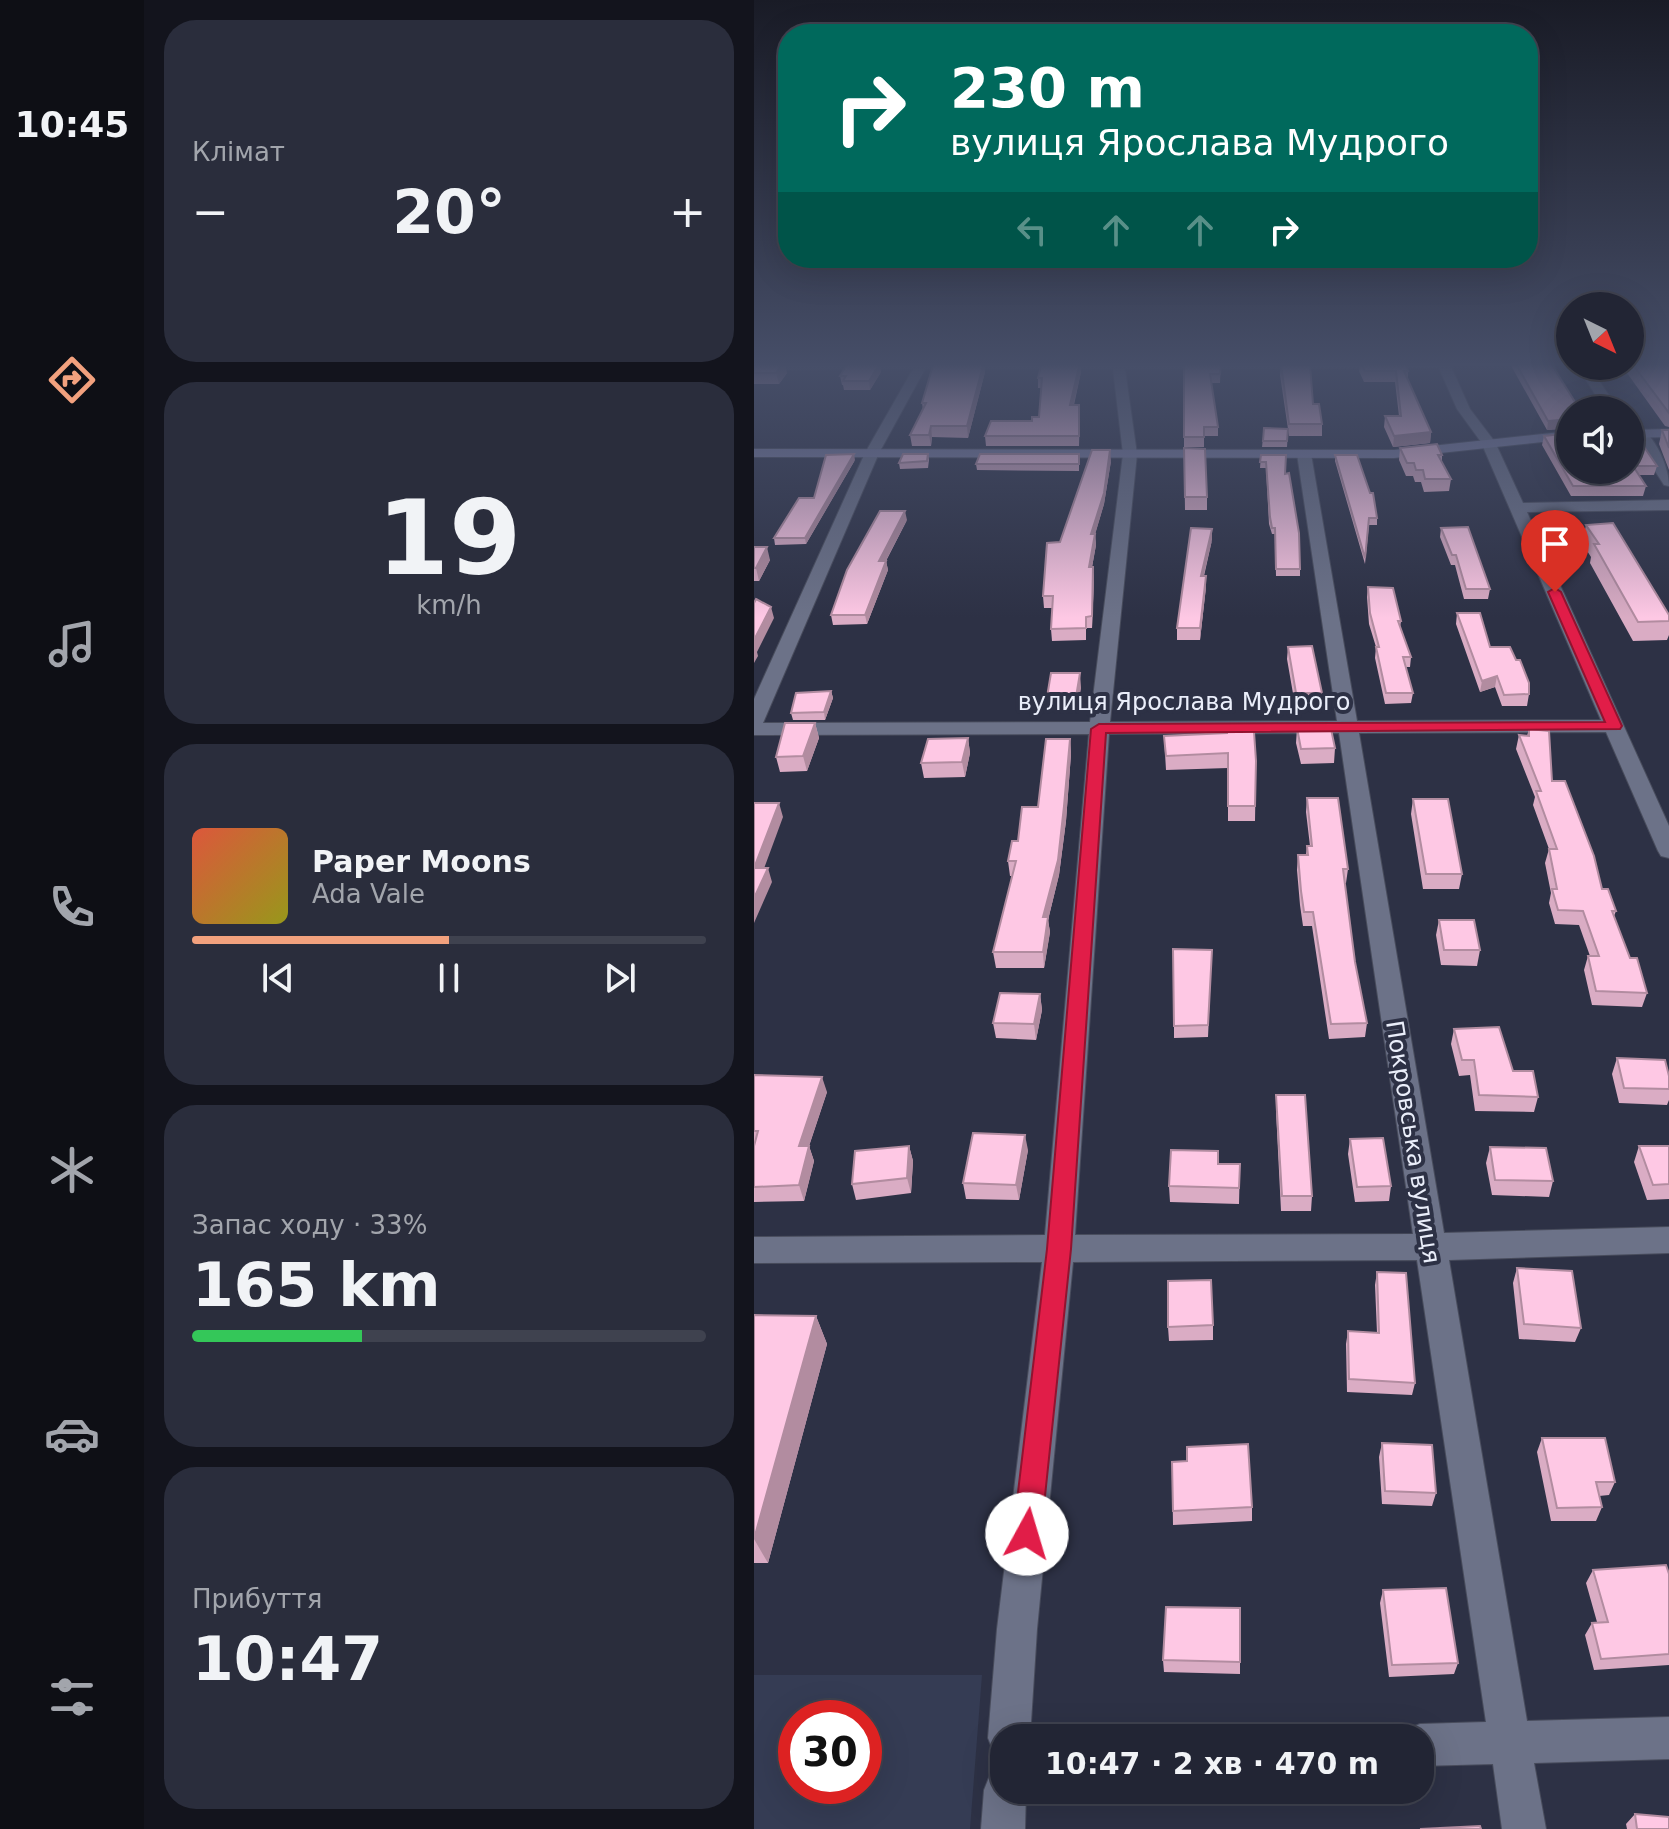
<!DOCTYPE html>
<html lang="uk">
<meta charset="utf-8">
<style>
:root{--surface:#222534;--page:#2a2d3c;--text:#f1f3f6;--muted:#a2a5ac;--line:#3f424f;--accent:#f2a17e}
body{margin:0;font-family:"DejaVu Sans",sans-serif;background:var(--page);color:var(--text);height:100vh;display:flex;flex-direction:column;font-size:30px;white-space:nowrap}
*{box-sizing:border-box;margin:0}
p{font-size:26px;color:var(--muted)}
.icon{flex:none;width:44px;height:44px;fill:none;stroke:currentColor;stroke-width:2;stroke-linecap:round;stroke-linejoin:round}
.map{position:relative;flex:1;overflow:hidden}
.side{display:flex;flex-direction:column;gap:20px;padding:20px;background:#13141d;width:610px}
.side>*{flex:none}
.guide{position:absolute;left:24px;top:24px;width:760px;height:244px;border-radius:32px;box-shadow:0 8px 32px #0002,0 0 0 2px var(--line);background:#00695c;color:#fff;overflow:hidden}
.needle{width:52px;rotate:137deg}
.fabs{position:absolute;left:802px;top:292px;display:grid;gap:16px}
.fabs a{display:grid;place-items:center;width:88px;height:88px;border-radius:50%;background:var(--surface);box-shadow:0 8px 32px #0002,0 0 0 2px var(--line);font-size:40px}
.speed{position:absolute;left:24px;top:1700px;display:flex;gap:16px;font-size:40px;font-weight:700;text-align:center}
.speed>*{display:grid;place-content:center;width:104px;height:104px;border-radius:50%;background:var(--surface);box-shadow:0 8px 32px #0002,0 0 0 2px var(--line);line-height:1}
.speed .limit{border:12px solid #d22;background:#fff;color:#111}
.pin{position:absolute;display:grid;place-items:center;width:68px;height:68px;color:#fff;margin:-82px -34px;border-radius:50% 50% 50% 0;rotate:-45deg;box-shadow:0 0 8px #0007}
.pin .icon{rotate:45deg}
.me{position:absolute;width:88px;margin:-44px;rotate:6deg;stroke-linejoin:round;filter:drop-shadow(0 0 6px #0008)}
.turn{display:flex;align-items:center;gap:28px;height:168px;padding:0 40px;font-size:36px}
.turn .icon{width:104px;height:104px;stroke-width:2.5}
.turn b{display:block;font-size:56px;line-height:68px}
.lanes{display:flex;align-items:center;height:76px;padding:0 40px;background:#0003;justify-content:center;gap:40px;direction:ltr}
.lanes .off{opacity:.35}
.big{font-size:60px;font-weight:700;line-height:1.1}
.side .widget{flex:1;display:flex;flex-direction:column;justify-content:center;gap:12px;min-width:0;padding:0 28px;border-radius:32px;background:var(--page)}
.side .dial{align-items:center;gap:0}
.dial b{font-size:104px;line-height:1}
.song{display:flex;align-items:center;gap:24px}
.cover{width:96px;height:96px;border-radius:12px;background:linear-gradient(135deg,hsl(10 70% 55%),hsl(60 70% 35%))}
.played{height:8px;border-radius:4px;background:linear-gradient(90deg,var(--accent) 50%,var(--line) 50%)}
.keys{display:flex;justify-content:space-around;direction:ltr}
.heat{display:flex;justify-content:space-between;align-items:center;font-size:44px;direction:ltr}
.charge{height:12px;border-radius:6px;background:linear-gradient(90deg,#34c759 33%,var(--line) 0)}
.trip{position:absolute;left:236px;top:1724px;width:444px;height:80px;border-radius:32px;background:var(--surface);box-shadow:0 8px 32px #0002,0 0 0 2px var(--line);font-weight:700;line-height:80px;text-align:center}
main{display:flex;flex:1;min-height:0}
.menu{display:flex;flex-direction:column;width:144px;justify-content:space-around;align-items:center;background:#0e0f15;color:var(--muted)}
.menu .icon{width:56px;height:56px}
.menu .selected{color:var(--accent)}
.menu b{font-size:36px;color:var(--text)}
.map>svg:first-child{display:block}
</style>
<main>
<nav class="menu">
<b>10:45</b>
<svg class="icon selected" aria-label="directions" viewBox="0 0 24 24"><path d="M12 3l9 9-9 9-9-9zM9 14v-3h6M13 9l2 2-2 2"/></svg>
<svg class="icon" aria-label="music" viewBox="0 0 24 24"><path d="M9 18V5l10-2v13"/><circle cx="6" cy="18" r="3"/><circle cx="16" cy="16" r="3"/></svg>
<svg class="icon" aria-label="phone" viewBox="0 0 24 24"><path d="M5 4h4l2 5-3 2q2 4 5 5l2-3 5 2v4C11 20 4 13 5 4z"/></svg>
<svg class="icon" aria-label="climate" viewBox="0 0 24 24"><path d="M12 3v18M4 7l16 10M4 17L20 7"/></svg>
<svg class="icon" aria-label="car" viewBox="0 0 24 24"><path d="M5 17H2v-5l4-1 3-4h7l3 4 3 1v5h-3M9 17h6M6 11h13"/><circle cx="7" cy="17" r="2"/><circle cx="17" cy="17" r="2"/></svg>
<svg class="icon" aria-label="filters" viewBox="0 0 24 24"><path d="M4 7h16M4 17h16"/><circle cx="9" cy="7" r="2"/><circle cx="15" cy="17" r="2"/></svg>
</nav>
<section class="side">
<div class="widget"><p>Клімат</p>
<div class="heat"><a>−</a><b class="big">20°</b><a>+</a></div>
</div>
<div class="widget dial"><b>19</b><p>km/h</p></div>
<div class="widget">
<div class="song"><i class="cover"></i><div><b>Paper Moons</b><p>Ada Vale</p></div></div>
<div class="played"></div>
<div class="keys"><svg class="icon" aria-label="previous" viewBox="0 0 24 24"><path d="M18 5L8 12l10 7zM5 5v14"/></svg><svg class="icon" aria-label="pause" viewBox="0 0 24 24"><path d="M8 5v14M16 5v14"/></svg><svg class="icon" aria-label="next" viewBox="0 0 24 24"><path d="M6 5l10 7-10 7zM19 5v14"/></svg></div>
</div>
<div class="widget"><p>Запас ходу · 33%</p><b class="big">165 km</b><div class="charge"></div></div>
<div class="widget"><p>Прибуття</p><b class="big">10:47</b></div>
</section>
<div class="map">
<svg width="915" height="1829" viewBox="0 0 915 1829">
<rect width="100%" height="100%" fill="#2d3145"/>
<!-- built -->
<path fill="#353c54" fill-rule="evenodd" d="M0,1675H228L216,1829H0ZM42,1718H110V1786H42Z"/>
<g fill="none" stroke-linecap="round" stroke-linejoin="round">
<defs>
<path id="street" d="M0,362H695L716,409L741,442L769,503L915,500V510L773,512L915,826V858L907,856L904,851L852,732L605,733L690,1233L915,1227V1253L695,1260L773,1721L915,1717V1759L780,1763L792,1829H748L739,1764L666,1766V1738H648L651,1730L666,1724L732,1722L663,1260L319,1262L283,1629L276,1738H250V1757L240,1753L234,1738L243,1629L288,1262L0,1263V1237L291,1235L335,734L0,735V699L111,453L159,369L0,370ZM685,368L703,409L727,442L847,720L603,721L557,454L550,450L543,454L583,721L356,722L383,454L371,369ZM171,369H359L369,454L336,722L9,723L125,453ZM585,733L659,1234L321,1235L355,734Z
M823,366H835L865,410H851Z
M876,421C898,429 915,464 915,486L910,485L876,432Z
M250,1769V1790H272L271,1829H227L230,1790L236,1775Z"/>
<path id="secondary" d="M915,429V437L876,438V430Z
M816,431V439L640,458L0,457V449L640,450Z"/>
</defs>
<!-- street casing -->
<use href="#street" stroke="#484c5c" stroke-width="2"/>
<!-- secondary casing -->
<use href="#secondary" stroke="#484c5c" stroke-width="2"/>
<!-- street -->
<use href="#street" fill="#6c7288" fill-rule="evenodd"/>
<!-- secondary -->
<use href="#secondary" fill="#7d80a4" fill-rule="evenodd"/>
</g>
<!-- wall -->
<path fill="#daacc4" d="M0,362L33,373L25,384H0Z
M230,362L231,372L214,438L178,437L177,446H158L156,435L169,410L168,403Z
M326,362L327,372L320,405L326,415L325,446H232L231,436L278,421L285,417L287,388H284V378Z
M606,362L654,371V379L677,432L676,443L639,447L630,427L631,416H645L641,382H610L605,371Z
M755,362H796L816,410V428L793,430Z
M876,362L915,364V427L911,426L868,366H876Z
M430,363H467L466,383H457L464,427V436H450V447H430Z
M527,364L559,404L568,424V436H535L534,430L533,447H508L510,428L534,429L526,375Z
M127,372L116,390H90L89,385H88L86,376Z
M908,430H915V470L905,444Z
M876,435L903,466L900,475H885L892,486L889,496H817L788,445L790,436L816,470Z
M430,448L453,497V510H431Z
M646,448L688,455V462L697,479L695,491L670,492L667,482H661L659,476H652L645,460Z
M174,454L175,460L174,468L146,469L145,463Z
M325,454V471L223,470L222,464Z
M507,455L531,474L546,569V576H522L521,534H518L515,524L512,468H506Z
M581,455L616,493L623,518V525H615L611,564L581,461Z
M101,460L52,544L21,545L20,538Z
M357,461L350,504L341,534L342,545L338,567L340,578L338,628H332V640L298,641L297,629L298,608H290L289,596L306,542Z
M153,520L132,561L134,570L113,624L79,625L77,615Z
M832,525L915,615V635L913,640L879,641L836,563L837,557L828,543Z
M687,528L736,589L734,599H710L701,565H697L686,537Z
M458,540L450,576L452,587L446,640H423V628Z
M0,547L16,560L5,581H0Z
M614,587L647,621L646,627L657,657L656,667H652L659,693L657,703L631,704L621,658L622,647L615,624L613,597Z
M703,613L736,647L775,694L773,706H748L741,687L726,692L702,624Z
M534,647L568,693L567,705H541L533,659Z
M327,687L323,711H294L293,697Z
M77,691L79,698L71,720H39L37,713Z
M61,723L65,738L53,771L26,772L22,757Z
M543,728L581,748L580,763L547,764L542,743Z
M775,729L848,889L862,911L860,916L876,958L893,993L888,1007L838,1005L830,970L834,956H836L825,925L801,924L795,903L797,893L791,863L795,849L779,805L781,797L762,749L765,735L773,736Z
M410,736L502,761L501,821H474V768L412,770Z
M214,738L216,753L211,777L170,778L167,763Z
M316,739L317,754L312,821L305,875L294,920L296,932L290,968H242L239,952L258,876H256L254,861L264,841L284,807Z
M553,798L594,869L592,883H590L601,962L613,1023L611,1037L575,1039L558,926H549L546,905L543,870L544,855H552L553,846H556L552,812Z
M659,799L708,874L705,889H669L657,814Z
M685,920L726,950L723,966L687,965L682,935Z
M458,950L454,1037L420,1038V1026Z
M286,994L288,1010L282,1040L242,1038L239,1023Z
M700,1029L759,1071L784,1097L780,1112L721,1111L716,1075L705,1076L697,1044Z
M863,1058L915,1076V1100L913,1105L865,1103L858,1074Z
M0,1075L73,1092L55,1146L60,1161L50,1201L0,1202Z
M522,1095L558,1196L557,1211H527L522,1111Z
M596,1139L637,1186L635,1201L601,1202L594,1154Z
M155,1146L159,1161L157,1193L102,1200L98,1184Z
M885,1146H915V1199L893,1200L880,1162Z
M736,1147L799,1181L795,1197L738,1195L732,1163Z
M274,1150L265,1200L212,1199L209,1183Z
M464,1151V1164H486L485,1204L416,1202L415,1186Z
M763,1268L827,1328L821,1342L765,1339L759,1283Z
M623,1272L661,1383L658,1395L593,1392L592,1344L594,1331L623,1333L621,1285Z
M0,1315L62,1316L73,1344L14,1563H0Z
M459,1325V1340L415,1341L414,1327Z
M788,1438L861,1482L855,1495L845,1496L848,1507L842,1521H797L783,1452Z
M628,1443L682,1493L678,1506L628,1504L625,1457Z
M418,1462L498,1507V1521L419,1525Z
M839,1570L915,1574V1665L840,1670L831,1635L838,1623L843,1622L832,1583Z
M629,1590L704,1663L700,1674L635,1677L626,1603Z
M409,1660L486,1662V1674L410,1672Z
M881,1814L915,1829H873L872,1824Z"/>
<!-- shaded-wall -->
<path fill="#b28ca0" d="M31,362L33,373L25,384L22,373Z
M230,362L231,372L214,438L213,426Z
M326,362L327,372L317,415L316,405Z
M126,363L127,372L116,390L115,381Z
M816,419V428L793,430L794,421Z
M177,426L178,437L177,446L175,435Z
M677,432L676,443L639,447L640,436Z
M356,450L357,461L350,504L338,545L337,534Z
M100,454L101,460L52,544L51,538Z
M151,511L153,520L127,570L125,561Z
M458,529V540L447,587V576Z
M341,534L342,545L336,578L335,567Z
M13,547L16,560L5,581L2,568Z
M132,561L134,570L113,624L111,615Z
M339,567L340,578L338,628V616Z
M452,576V587L446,640V628Z
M17,607L20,618L3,652L4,656L0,663V640Z
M326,673L327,687L323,711L322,697Z
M743,676L741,687L726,692L728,681Z
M77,691L79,698L71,720L70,712Z
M61,723L65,738L53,771L49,756Z
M214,738L216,753L211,777L208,762Z
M316,739L317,754L312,821L305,875L294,920L296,932L290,968L289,952V917Z
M25,803L29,817L5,882L0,868Z
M14,868L18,882L0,923V898Z
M286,994L288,1010L282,1040L280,1024Z
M68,1077L73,1092L55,1146L60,1161L50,1201L45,1185V1146Z
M271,1135L274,1150L265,1200L262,1185Z
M155,1146L159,1161L157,1193L153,1178Z
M62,1316L73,1344L14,1563L0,1539Z"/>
<!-- building -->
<path fill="#fec8e4" stroke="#b28ca0" stroke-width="2" d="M0,362H30L22,373H0Z
M180,362H230L213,426H177L175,435H156L172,403H168Z
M288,362H326L316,405H325V436H231L237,421H278V417H285L288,378H284Z
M606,362H651L654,371H650L677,432L640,436L631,416H647L642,371H611Z
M761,362H796L826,410H816V419L794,421Z
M877,362H913L915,364V413Z
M126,363L115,381H89L92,376H86L93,364Z
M430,363H467L466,374H456L464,427H450V437H430Z
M527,364L556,365L559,404H565L568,424H535Z
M510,428L534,429L533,441H509Z
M908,430H915V448Z
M816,433V470H876V435H882L903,466H879L892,486H819L790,436Z
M683,444L688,455H684L697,479H671L669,470H662L660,463H653L646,448Z
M430,448L451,449L453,497H431Z
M338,450H356L350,493L337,534H341L335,567H339L338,616L332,617V628L297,629L299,596H289L293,543L306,542Z
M100,454L51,538H20L45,498H60L72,455Z
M149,454H174L173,461L145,463Z
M226,454H325V464H222Z
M507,455H532L531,474L535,473L545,533L546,569H522L521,528H518L516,517L512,462H506Z
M581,455H603L616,493H619L623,518H615L611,558Z
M126,511H151L125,561H132L111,615H77L93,570Z
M859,523L915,615V621L884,622L840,544H845L832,525Z
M714,527L736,589H712L702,555H698L687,528Z
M437,528L458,529L447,576H452L446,628H423Z
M0,547H13L2,568H0Z
M614,587L639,588L647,621H644L657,657H649L659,693H632L622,647H625L616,613Z
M2,599L17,607L0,640V603Z
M703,613H726L736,647H756L762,660H766L775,683V694L750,695L743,676L728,681Z
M558,646L568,693H542L534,647Z
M297,673H326L322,697H293Z
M77,691L70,712L37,713L42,693Z
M31,723H61L49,756L22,757Z
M473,728H496L500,732L502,761L501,806H474V753L412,756L410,736L473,733Z
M543,728L577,729L581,748L547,749Z
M775,729L795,731L798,781H811L840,856L848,889H854L862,911H858L876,958H883L893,993L842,991L834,956H845L829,911L804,910L798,889H803L795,849H803L782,791H787L765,735L775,736Z
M214,738L208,762L167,763L174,739Z
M292,739H316L310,806L304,860L289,917H294L289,952H239L262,861H254L258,841H264L268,807H284Z
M553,798H584L594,869H589L601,962L613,1023L577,1024L559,912H550L547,891L544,855H554L553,846H558Z
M659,799H694L708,874H672Z
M0,803H25L0,868H14L0,898Z
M685,920H720L726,950H690Z
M419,949L458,950L454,1025L420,1026Z
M246,993L286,994L280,1024L239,1023Z
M745,1027L759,1071H779L784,1097L725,1095L720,1060H708L700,1029Z
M863,1058L911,1060L915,1076V1089L870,1088Z
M0,1075L68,1077L45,1146H55L45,1185L0,1187V1146L4,1131H0Z
M522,1095H551L558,1196H528Z
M219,1133L271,1135L262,1185L209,1183Z
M629,1138L637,1186L603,1187L596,1139Z
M155,1146L153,1178L98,1184L101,1151Z
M885,1146H915V1184L899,1185Z
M736,1147L792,1148L799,1181L741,1180Z
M417,1150L464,1151V1164H486L485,1188L415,1186Z
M763,1268L818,1271L827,1328L770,1324Z
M623,1272L652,1273L661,1383L595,1379L594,1331L625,1333Z
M457,1280L459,1325L414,1327V1281Z
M0,1315L62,1316L0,1539Z
M788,1438H851L861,1482H842L848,1507L803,1508Z
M628,1443L678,1445L682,1493L631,1491Z
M494,1444L498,1507L419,1511L418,1462L433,1461V1447Z
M912,1565L915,1574V1654L847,1659L838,1623L854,1622L839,1570Z
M692,1588L704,1663L638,1665L629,1590Z
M412,1607L486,1608V1662L409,1660Z
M881,1814L915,1817V1829H883Z
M726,1826L727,1829H666Z"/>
<!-- sky -->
<linearGradient id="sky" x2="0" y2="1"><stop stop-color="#191b26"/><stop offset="0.59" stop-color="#464e68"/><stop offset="1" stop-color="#464e68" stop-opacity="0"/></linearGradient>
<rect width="915" height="618" fill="url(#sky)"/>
<!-- route -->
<path fill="#e11d48" stroke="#92132f" stroke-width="2" d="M801,588L807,592L868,726L866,729L352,733L317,1249L287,1534L283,1544L273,1548L263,1544L259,1534L293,1249L337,729L345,724L851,722L794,592Z"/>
<g text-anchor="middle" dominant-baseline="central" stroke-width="8" stroke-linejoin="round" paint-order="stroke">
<!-- street labels -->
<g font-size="24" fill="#eaeefa" stroke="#2d3145">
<text x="430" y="702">вулиця Ярослава Мудрого</text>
<text transform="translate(659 1142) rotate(81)">Покровська вулиця</text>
</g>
</g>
</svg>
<div class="fabs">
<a><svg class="needle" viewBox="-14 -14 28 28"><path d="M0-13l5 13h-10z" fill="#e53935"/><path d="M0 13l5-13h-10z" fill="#a2a5ac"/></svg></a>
<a><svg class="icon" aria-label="sound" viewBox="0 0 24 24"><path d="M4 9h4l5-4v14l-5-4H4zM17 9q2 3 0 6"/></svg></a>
</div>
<div class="speed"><div class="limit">30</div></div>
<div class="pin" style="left:801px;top:592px;background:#d93025"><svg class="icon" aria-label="arrive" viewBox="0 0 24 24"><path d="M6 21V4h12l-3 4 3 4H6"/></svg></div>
<svg class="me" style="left:273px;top:1534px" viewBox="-20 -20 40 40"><circle r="19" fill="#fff"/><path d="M0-13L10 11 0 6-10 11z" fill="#e11d48"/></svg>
<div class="trip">10:47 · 2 хв · 470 m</div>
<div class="guide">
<div class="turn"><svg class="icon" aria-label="right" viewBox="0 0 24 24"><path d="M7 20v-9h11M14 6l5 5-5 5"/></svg><div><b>230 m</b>вулиця Ярослава Мудрого</div></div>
<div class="lanes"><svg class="icon off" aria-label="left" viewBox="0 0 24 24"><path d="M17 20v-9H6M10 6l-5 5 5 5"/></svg><svg class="icon off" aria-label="ahead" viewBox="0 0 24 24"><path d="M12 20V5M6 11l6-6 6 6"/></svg><svg class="icon off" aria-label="ahead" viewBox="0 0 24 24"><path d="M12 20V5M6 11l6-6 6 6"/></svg><svg class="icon" aria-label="right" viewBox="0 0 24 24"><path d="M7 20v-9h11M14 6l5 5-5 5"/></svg></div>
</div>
</div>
</main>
